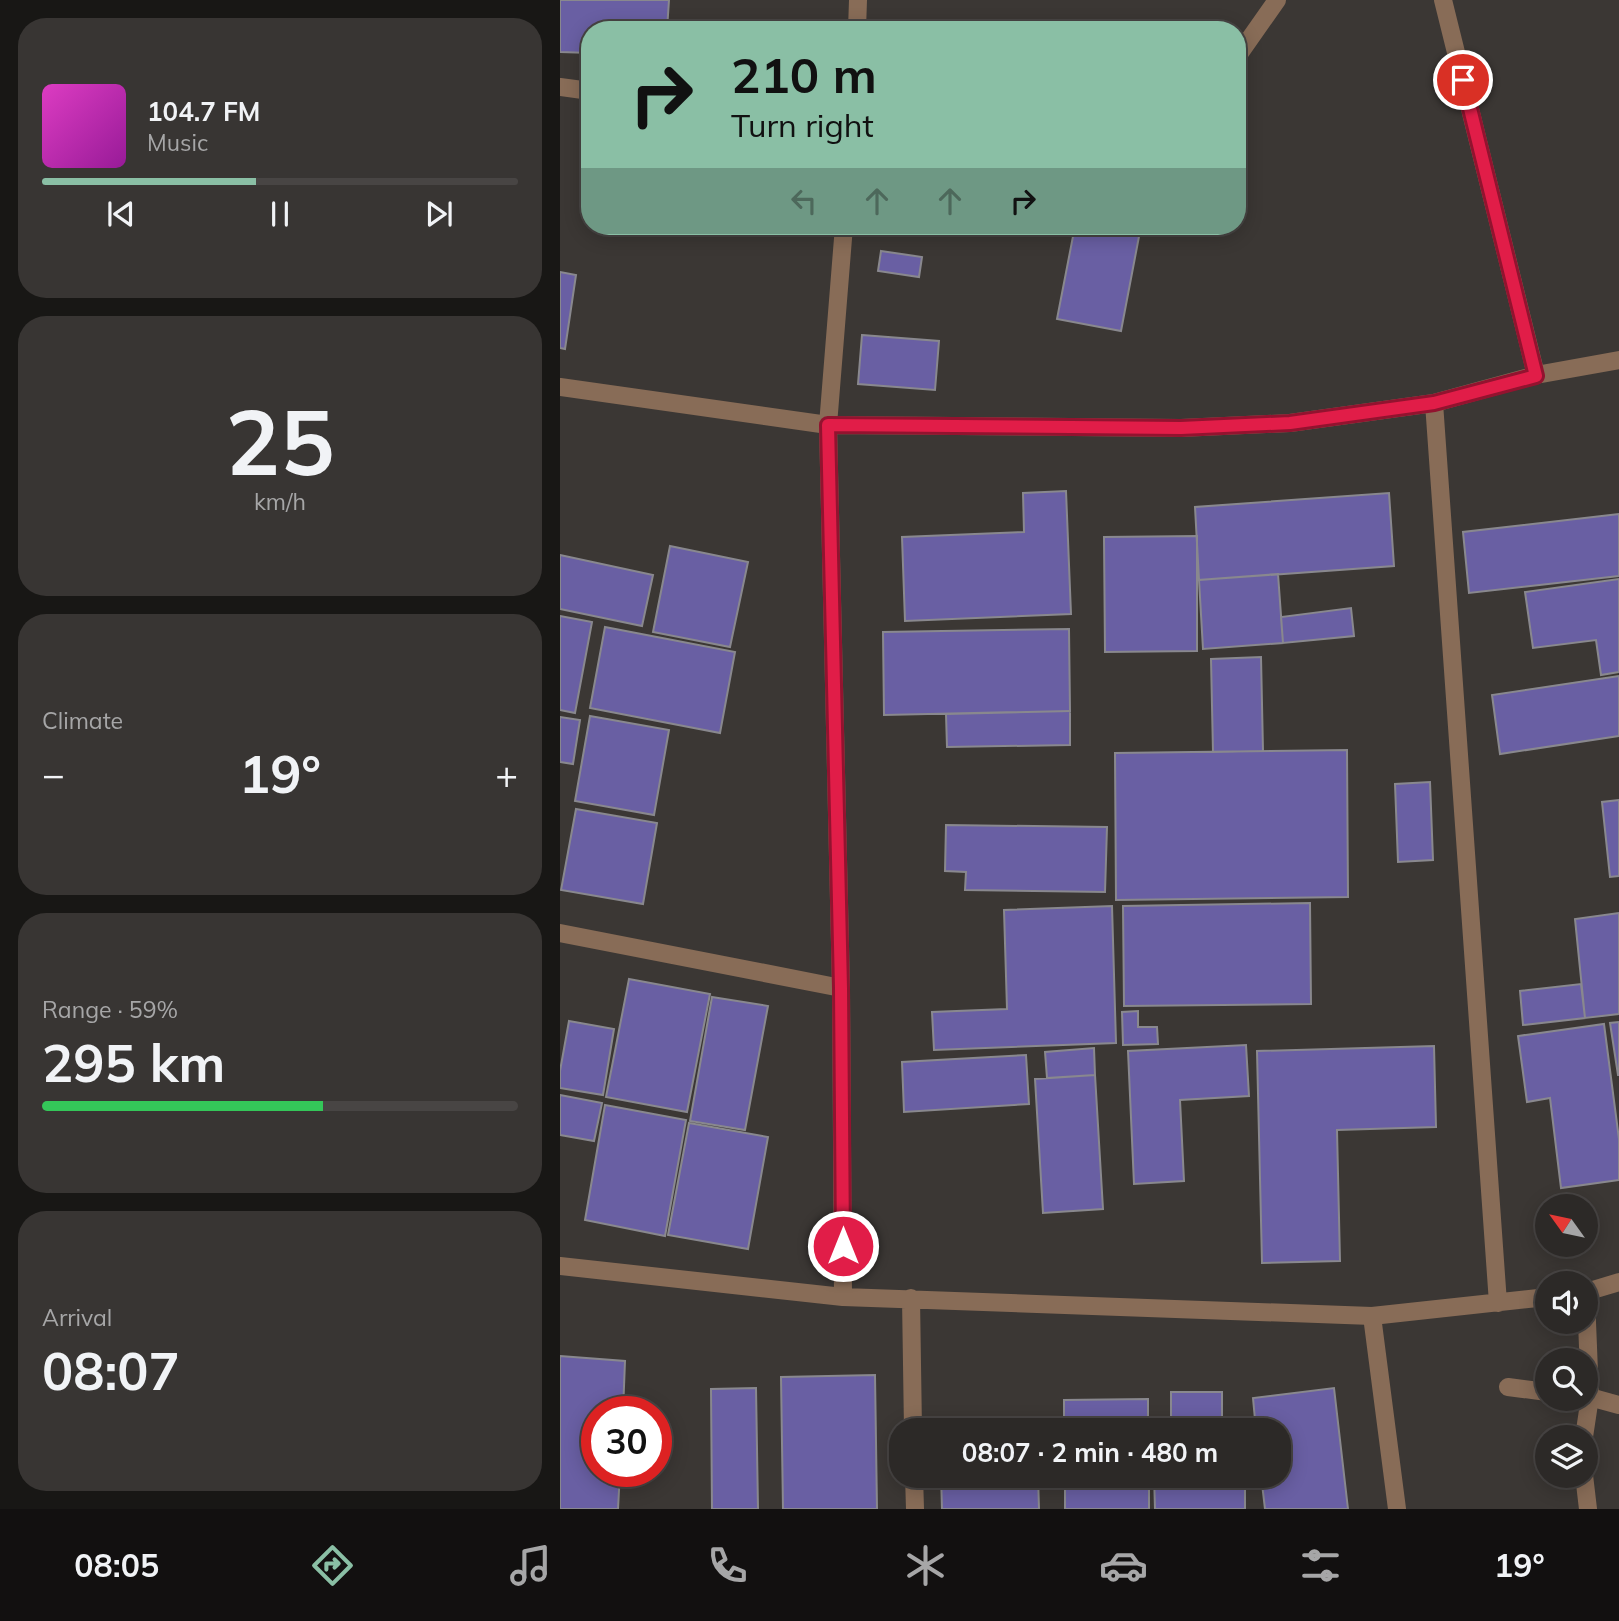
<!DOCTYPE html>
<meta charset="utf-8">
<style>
:root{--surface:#2c2927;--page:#383533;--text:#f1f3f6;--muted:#a6a6a7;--line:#484544;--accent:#8abfa5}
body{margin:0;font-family:Mulish,sans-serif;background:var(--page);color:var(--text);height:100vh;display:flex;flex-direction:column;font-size:26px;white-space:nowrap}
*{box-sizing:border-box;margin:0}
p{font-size:23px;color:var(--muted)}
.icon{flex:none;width:38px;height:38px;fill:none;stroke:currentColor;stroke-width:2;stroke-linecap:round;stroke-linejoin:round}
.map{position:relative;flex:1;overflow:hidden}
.drawer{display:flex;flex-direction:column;gap:18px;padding:18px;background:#181715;width:560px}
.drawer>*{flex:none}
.banner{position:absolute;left:21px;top:21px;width:665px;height:214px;border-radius:28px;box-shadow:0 4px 18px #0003,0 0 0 2px var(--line);background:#8abfa5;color:#111;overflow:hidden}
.needle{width:46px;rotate:303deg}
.fabs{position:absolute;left:975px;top:1194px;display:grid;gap:14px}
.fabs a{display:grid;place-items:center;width:63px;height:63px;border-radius:50%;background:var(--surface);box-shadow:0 4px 18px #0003,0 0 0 2px var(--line);font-size:35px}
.speed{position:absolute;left:21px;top:1396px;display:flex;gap:14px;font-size:35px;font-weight:700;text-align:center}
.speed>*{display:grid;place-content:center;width:91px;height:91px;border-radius:50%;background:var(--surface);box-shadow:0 4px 18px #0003,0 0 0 2px var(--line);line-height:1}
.speed .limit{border:10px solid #d22;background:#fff;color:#111}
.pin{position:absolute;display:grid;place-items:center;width:60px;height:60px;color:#fff;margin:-30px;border:4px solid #fff;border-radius:50%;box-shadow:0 2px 7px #0007}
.me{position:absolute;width:77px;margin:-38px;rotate:0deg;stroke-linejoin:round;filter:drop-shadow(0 0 5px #0008)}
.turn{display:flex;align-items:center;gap:24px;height:147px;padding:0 35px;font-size:32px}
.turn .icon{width:91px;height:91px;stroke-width:2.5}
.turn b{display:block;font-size:49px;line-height:60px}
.lanes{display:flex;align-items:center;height:66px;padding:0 35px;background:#0003;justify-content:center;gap:35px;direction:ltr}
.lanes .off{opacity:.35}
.big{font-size:52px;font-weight:700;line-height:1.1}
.drawer .tile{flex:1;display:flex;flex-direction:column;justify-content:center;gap:10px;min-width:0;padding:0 24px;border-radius:28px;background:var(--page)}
.drawer .dial{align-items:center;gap:0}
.dial b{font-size:91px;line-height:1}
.song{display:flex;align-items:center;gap:21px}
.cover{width:84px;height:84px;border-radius:10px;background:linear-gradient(135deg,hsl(310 70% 55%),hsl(300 70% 35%))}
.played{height:7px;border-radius:4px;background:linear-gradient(90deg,var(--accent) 45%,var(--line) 45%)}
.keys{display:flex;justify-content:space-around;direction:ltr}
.heat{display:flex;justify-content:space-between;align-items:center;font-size:38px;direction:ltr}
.charge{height:10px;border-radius:5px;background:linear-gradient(90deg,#34c759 59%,var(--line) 0)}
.trip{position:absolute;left:329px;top:1418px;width:402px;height:70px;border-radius:28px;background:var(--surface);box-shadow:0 4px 18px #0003,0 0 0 2px var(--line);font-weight:700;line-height:70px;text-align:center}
.menu{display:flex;height:112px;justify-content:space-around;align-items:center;background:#121010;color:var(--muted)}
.menu .icon{width:49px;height:49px}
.menu .current{color:var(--accent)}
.menu b{font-size:32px;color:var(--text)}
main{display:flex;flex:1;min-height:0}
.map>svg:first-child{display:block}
</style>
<main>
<section class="drawer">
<div class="tile">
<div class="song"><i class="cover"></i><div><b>104.7 FM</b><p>Music</p></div></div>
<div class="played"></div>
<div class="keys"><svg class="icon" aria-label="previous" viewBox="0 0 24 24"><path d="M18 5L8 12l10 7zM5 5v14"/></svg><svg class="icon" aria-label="pause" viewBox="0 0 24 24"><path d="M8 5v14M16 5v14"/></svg><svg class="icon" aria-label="next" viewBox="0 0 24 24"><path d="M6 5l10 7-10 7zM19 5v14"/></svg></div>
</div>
<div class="tile dial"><b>25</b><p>km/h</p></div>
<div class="tile"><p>Climate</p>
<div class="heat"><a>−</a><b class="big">19°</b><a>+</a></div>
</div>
<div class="tile"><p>Range · 59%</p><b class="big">295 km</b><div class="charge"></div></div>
<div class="tile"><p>Arrival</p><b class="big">08:07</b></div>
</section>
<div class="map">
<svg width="1059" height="1509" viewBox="0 0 1059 1509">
<rect width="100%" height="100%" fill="#3b3734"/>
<!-- building -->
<path fill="#695fa3" stroke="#89888e" stroke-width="2" d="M0,0H109L107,30H30V53L0,52Z
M515,226H581L561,331L497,319Z
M321,251L362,257L359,277L318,271Z
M0,272L16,275L5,349L0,348Z
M302,335L379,341L375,390L298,384Z
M506,491L511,614L345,621L342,537L464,532L463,493Z
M829,493L834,566L639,580L635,507Z
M1059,514V576L909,593L903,532Z
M637,536V651L545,652L544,537Z
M110,546L188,562L170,647L93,632Z
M0,555L93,575L82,626L0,609Z
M718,574L723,643L643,649L639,580Z
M1059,579V672L1041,675L1036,640L973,648L965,592Z
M791,608L794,636L723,643L721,617Z
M0,616L32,622L15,713L0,710Z
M45,627L175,652L160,733L30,708Z
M509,629L510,711L324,715L323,632Z
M701,657L703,751L653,752L651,659Z
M1059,676V736L940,754L932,695Z
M510,711V745L387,747L386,714Z
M30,716L109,730L94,815L15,801Z
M0,717L20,720L13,764L0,762Z
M787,750L788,897L556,900L555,753Z
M870,782L873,860L838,862L835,784Z
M1059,800V876L1050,877L1042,802Z
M16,809L97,823L83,904L1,890Z
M386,825L547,827L545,892L405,890L406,872L385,871Z
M750,903L751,1004L564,1006L563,906Z
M552,906L556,1043L374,1050L372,1012L447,1009L444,910Z
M1059,913V1014L1025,1018L1015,919Z
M69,979L150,994L127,1112L46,1097Z
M1021,984L1025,1018L963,1025L960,991Z
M152,997L208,1006L185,1130L130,1121Z
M578,1011V1027H597L598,1044L563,1045L562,1012Z
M9,1021L54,1029L43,1095L0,1088V1071Z
M1059,1022V1075H1058L1050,1023Z
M1044,1024L1059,1139V1180L1001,1188L990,1098L967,1102L958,1036Z
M686,1045L689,1096L620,1100L624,1181L574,1184L568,1051Z
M874,1046L876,1127L777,1130L780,1261L702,1263L697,1051Z
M534,1048L535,1075L487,1078L485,1052Z
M466,1055L469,1104L344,1112L342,1062Z
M535,1075L543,1209L483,1213L475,1079Z
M0,1095L42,1103L34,1141L0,1135Z
M45,1105L126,1120L105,1236L25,1220Z
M129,1123L208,1137L188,1249L108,1235Z
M0,1356L65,1361L63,1412H37V1472H60L58,1509H0Z
M315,1375L317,1509H223L221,1377Z
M196,1388L198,1509H152L151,1389Z
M774,1388L788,1509H705L701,1475H719V1430H696L693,1398Z
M611,1392H662V1430H611Z
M588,1399V1430H504V1400Z
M381,1475H478L479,1509H382Z
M505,1475H589V1509H505Z
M594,1475H685V1509H595Z"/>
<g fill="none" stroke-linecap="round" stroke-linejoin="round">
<!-- minor -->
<path stroke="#886c57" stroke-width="18" d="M883,0L976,375
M297,30L298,0
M677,57L717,0
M0,87L30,91
M0,387L268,425L621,428L730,423L874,403L976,375L1059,360
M874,403L938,1303
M0,933L281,988
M0,1266L283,1297L812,1316L987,1297
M1026,1292L1059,1282
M283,1297L281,988L268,425L284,226
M351,1298L353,1430
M812,1316L837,1509
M948,1387L987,1392
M1026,1396L1059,1405
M1024,1437L1030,1397L1026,1297
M354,1475L355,1509
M1024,1475L1028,1509"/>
</g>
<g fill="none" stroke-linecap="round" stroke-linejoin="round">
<defs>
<path id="route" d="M283,1246L281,988L268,425L621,428L730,423L874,403L976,376L903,80"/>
</defs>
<!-- route casing -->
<use href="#route" stroke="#92132f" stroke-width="18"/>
<!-- route -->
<use href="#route" stroke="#e11d48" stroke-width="12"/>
</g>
</svg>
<div class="fabs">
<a><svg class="needle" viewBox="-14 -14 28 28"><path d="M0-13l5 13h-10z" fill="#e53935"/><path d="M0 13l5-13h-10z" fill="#a6a6a7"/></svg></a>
<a><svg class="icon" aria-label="sound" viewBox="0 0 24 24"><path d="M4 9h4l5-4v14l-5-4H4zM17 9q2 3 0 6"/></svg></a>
<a><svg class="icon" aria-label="search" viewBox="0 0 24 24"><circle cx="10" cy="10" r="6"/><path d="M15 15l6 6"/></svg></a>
<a><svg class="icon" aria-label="layers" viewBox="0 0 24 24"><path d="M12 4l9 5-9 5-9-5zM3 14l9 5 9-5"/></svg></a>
</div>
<div class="speed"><div class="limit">30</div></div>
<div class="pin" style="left:903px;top:80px;background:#d93025"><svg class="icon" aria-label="arrive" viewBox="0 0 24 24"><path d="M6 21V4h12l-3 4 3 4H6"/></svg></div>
<svg class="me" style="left:283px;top:1246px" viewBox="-20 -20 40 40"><circle r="17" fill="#e11d48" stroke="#fff" stroke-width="3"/><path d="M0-11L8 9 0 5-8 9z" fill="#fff"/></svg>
<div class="trip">08:07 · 2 min · 480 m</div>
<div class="banner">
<div class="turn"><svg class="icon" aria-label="right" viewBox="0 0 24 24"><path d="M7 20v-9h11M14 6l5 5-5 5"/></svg><div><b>210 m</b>Turn right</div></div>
<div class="lanes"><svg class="icon off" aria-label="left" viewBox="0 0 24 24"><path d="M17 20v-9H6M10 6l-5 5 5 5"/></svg><svg class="icon off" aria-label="ahead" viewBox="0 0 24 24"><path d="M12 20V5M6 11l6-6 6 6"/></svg><svg class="icon off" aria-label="ahead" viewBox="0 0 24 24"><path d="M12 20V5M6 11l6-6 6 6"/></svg><svg class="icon" aria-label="right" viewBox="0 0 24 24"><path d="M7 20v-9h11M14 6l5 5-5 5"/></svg></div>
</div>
</div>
</main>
<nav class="menu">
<b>08:05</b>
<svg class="icon current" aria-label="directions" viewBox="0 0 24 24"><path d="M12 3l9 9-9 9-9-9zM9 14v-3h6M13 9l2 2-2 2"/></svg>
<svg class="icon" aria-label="music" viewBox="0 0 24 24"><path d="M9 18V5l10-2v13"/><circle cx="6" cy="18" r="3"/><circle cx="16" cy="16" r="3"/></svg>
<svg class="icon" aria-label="phone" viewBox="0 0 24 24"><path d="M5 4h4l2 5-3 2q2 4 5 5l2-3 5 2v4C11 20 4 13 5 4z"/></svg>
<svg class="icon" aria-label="climate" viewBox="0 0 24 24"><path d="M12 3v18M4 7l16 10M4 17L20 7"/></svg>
<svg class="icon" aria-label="car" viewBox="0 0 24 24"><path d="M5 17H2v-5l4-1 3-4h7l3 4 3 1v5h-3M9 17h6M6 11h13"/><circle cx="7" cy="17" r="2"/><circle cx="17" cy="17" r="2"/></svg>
<svg class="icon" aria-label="filters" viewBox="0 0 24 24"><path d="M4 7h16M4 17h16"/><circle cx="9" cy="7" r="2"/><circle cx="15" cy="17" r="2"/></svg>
<b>19°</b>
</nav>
